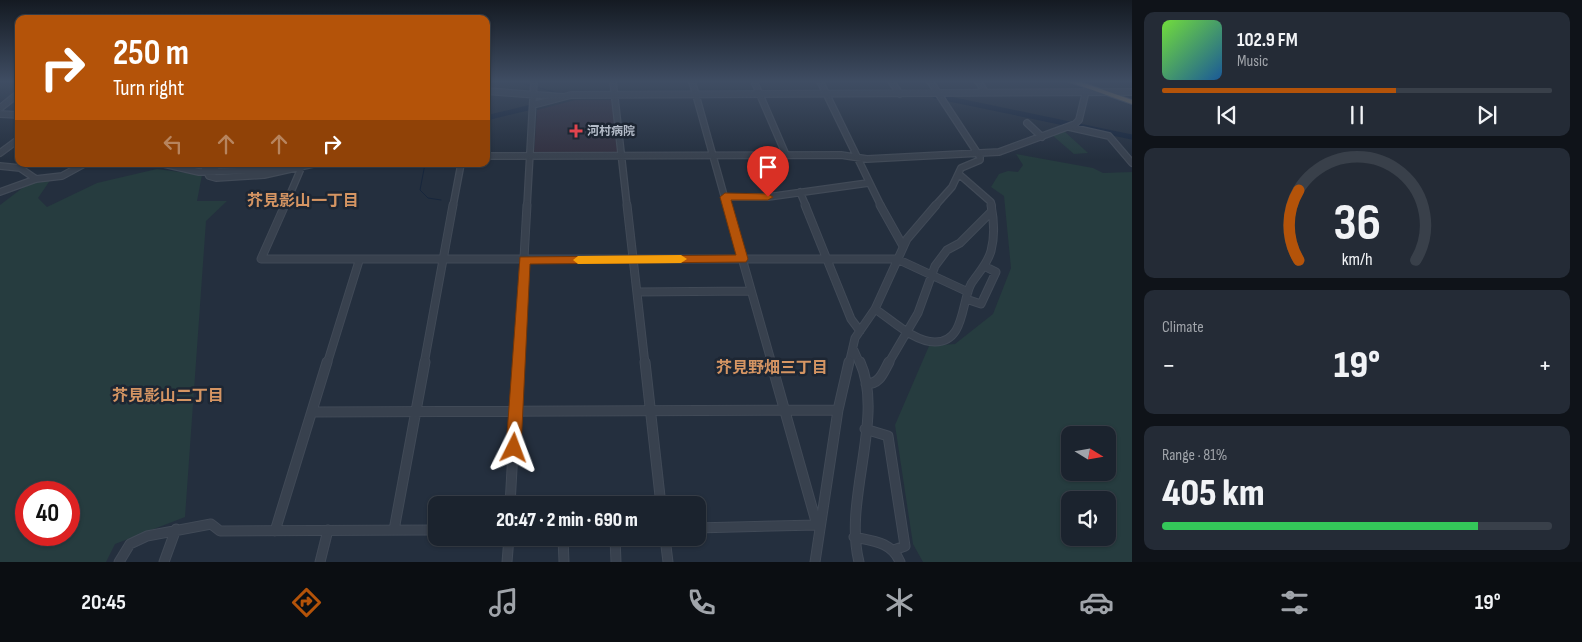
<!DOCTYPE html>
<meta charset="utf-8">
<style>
:root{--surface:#1b232e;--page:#242b36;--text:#f1f3f6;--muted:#a0a4aa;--line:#39404a;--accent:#b45309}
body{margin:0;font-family:"Sofia Sans Condensed","Noto Sans JP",sans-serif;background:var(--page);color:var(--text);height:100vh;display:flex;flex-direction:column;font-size:19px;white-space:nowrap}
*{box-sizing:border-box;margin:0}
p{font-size:16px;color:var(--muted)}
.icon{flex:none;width:28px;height:28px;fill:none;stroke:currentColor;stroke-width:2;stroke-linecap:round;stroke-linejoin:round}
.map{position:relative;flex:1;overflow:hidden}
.details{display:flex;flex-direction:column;gap:12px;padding:12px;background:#0f1319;width:450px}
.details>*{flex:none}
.top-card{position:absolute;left:15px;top:15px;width:475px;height:152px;border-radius:10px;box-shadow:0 1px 4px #0004,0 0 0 1px var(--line);background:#b45309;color:#fff;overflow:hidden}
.needle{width:32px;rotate:101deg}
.fabs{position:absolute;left:1061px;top:426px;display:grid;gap:10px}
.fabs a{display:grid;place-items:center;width:55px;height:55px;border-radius:10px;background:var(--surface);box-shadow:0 1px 4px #0004,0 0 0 1px var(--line);font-size:25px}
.speed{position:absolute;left:15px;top:481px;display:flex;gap:10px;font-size:25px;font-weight:700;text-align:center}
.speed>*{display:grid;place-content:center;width:65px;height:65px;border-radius:50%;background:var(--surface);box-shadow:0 1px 4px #0004,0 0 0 1px var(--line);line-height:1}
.speed .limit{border:8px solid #d22;background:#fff;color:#111}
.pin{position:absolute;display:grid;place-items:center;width:42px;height:42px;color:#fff;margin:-51px -21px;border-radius:50% 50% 50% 0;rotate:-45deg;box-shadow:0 0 5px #0007}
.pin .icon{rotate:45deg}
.me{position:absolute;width:55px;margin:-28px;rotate:3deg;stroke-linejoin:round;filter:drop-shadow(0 0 4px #0008)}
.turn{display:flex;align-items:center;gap:18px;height:105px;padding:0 15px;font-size:22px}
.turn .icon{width:65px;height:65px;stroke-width:2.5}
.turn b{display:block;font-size:35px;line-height:42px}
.lanes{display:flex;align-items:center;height:48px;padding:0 15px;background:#0003;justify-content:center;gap:25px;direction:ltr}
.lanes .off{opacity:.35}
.big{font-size:38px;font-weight:800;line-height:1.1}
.details .tile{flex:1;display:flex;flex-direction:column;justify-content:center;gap:8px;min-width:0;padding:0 18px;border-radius:10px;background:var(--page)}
.details .dial{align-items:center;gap:0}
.dial svg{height:130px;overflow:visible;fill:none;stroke:var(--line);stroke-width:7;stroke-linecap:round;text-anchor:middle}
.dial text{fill:var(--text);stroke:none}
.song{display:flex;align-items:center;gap:15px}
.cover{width:60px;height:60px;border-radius:8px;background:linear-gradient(135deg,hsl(100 70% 55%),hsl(210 70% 35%))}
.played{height:5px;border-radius:2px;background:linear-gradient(90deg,var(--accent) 60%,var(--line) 60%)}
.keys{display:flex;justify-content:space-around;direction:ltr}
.heat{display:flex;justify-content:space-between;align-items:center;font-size:28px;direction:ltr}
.charge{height:8px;border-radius:4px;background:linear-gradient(90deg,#34c759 81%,var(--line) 0)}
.trip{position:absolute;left:428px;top:496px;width:278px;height:50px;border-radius:10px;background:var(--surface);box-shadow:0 1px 4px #0004,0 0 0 1px var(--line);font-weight:800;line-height:50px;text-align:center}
.tabs{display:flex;height:80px;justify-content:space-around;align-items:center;background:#0b0e12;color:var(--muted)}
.tabs .icon{width:35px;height:35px}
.tabs .active{color:var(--accent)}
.tabs b{font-size:22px;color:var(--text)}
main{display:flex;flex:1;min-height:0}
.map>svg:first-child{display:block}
</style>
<main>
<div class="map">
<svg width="1132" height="562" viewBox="0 0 1132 562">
<rect width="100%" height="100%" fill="#242f3e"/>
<!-- medical -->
<path fill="#32303f" d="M575,100H613L618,154H534L537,110Z"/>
<!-- green -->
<path fill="#263c3f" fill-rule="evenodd" d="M1064,131L1088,153L1074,154L1052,135Z
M1016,154L1093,168L1103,173L1132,172V562H923L913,544L895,425L929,346L955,344L993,314L1011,268L1004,196L991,187L999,174L1008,171L1018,172L1023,165ZM1070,435H1108V472H1070ZM1070,500H1108V538H1070Z
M157,169L202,175L197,201H227L206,221L185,517L115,544L106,562H0V205L29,183L51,179L38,198L47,207L97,183ZM26,492H69V535H26Z"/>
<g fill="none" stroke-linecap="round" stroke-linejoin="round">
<!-- stream -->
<path stroke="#17263c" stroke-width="1" d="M515,81L532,86
M536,87L566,95
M425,164L420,190L428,198L441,200"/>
<!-- canal -->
<path stroke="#17263c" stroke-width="5" d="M935,96L1132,137
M486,118L536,106
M284,167L297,164"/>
<defs>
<path id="minor-far2" d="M613,81L627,206
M692,81L727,206
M754,81L786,155
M820,81L881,206
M891,81L900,94
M930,81L980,157V160L961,168L952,187L935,206
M978,81L985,92
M486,91L563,97
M533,105L571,95L1132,92
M0,108L19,93
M0,114L19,115
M1027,123L1042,137
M1069,127L1109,136L1132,163
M0,153L19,139
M486,156L841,155L867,159L999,152L1075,124L1079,120L1086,91
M164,164L199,172L261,170L288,164
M203,164L209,176L216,178L264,175L313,164
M0,166L20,168L36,179
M210,169L221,164
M960,175L991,202L992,206
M0,192L36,179L62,176L84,164
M800,192L806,206
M725,197H768L868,183
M285,206L302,166
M453,206L461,164
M527,206L534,81"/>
<path id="minor-far1" d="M285,205L261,259H897L968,292
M627,205L645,364
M727,205L772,364
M805,205L851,319L860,331
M880,205L903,246
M637,292L750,291
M966,299L981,304L996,272L984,266
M875,309C892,320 914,342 935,342C965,342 961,303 971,284C978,273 987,265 991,251C995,236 994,220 991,205
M853,348L860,364
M327,364L359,261
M424,364L453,205
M518,364L527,205
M849,364L855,338L875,309L907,239L936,205
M888,364L918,313L935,266L947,250L960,243L992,211"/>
<path id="minor" d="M645,362L661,505
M771,362L817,525L820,528
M866,384C880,384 883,373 889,362
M312,412L838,410
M865,429L888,436L905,546L894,550
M510,505L518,362
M696,528L817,525
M394,530L425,362
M275,531L327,362
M854,537C873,541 892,542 900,562
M563,538L564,562
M615,538L616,562
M665,538L668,562
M119,562L130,544L147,536L211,524L220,531L436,530
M164,562L176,529
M320,562L328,530
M507,562L509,538
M815,562L838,410L849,362
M859,562C843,500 885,417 860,362"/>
<path id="highway" d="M1067,81H1078L1132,100V104Z"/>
</defs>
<!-- minor-far2 casing -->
<use href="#minor-far2" stroke="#414a57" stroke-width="8"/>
<!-- minor-far1 casing -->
<use href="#minor-far1" stroke="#414a57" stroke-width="9"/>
<!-- minor casing -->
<use href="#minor" stroke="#414a57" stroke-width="11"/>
<!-- highway casing -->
<use href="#highway" stroke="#434c59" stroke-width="2"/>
<!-- minor-far2 -->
<use href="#minor-far2" stroke="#38414e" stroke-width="5.5"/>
<!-- minor-far1 -->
<use href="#minor-far1" stroke="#38414e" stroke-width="7"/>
<!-- minor -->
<use href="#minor" stroke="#38414e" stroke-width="9"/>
<!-- highway -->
<use href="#highway" fill="#746855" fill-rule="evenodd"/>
</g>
<!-- sky -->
<linearGradient id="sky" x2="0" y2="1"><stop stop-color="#141a22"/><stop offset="0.51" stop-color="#3f4d63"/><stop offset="1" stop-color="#3f4d63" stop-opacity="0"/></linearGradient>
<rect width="1132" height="160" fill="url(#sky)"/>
<!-- route -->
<path fill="#b45309" stroke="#753606" d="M725,193L768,194L773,197L768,200H731L748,259L746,262L530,264L521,448L519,453L514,455L508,453L506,448L520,257L736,255L720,197Z"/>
<!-- slow -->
<path fill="#f59e0b" d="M681,255L687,259L681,263L578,264L573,260L578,256Z"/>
<!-- markers -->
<path fill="#e0444e" stroke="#1d2633" stroke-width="2" d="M573.5 123.5h5v5h5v5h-5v5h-5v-5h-5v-5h5z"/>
<g text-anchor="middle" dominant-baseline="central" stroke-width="5" stroke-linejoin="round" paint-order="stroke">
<!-- far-poi labels -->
<g font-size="12" font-weight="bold" fill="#b4bcc9" stroke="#1d2633" text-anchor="start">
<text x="587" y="131">河村病院</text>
</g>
<!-- neighbourhood labels -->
<g font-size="16" font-weight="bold" fill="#d59563" stroke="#1d2633">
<text x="303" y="201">芥見影山一丁目</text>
<text x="772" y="368">芥見野畑三丁目</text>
<text x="168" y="396">芥見影山二丁目</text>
</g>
</g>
</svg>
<div class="fabs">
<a><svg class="needle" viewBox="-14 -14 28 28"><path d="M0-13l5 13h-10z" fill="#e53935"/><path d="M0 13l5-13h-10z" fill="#a0a4aa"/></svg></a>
<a><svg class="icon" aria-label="sound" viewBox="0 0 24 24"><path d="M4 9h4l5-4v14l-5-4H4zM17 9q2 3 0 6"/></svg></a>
</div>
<div class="speed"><div class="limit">40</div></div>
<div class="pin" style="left:768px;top:197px;background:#d93025"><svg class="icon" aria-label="arrive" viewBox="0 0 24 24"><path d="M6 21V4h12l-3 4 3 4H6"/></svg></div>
<svg class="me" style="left:514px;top:448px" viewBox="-20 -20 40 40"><path d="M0-17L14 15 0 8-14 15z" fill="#b45309" stroke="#fff" stroke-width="4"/></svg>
<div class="trip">20:47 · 2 min · 690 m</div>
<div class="top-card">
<div class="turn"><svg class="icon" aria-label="right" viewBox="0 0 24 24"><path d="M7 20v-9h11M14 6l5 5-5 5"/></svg><div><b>250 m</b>Turn right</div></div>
<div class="lanes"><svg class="icon off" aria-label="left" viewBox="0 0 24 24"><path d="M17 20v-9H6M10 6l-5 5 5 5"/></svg><svg class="icon off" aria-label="ahead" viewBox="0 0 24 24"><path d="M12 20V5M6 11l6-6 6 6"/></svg><svg class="icon off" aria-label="ahead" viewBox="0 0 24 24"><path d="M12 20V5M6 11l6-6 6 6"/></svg><svg class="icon" aria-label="right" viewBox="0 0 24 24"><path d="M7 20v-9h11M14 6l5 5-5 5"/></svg></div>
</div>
</div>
<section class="details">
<div class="tile">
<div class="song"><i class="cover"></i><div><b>102.9 FM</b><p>Music</p></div></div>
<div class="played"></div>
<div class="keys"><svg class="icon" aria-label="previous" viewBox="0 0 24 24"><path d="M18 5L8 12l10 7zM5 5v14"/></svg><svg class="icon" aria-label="pause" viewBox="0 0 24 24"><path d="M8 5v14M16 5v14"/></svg><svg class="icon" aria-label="next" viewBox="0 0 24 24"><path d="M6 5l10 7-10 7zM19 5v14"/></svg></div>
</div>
<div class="tile dial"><svg viewBox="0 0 100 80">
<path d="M14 69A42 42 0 1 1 86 69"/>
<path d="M14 69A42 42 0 0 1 14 26" stroke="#b45309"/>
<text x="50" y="56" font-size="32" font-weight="700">36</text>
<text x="50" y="72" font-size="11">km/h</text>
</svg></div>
<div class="tile"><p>Climate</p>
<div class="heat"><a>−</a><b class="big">19°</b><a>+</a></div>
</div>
<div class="tile"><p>Range · 81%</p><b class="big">405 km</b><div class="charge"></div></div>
</section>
</main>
<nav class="tabs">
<b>20:45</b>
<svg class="icon active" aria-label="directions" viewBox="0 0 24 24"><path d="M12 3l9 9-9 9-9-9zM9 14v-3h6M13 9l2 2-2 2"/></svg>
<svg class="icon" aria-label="music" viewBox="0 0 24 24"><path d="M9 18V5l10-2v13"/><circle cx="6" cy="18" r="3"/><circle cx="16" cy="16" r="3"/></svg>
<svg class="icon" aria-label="phone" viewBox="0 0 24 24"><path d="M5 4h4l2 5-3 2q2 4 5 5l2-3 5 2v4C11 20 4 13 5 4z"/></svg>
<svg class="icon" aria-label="climate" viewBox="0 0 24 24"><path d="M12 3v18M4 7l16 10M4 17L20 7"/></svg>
<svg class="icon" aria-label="car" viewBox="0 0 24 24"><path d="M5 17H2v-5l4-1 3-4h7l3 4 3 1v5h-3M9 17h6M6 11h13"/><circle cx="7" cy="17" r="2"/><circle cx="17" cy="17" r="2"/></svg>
<svg class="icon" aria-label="filters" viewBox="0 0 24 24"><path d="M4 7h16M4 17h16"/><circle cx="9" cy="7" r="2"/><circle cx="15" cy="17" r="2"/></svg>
<b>19°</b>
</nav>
